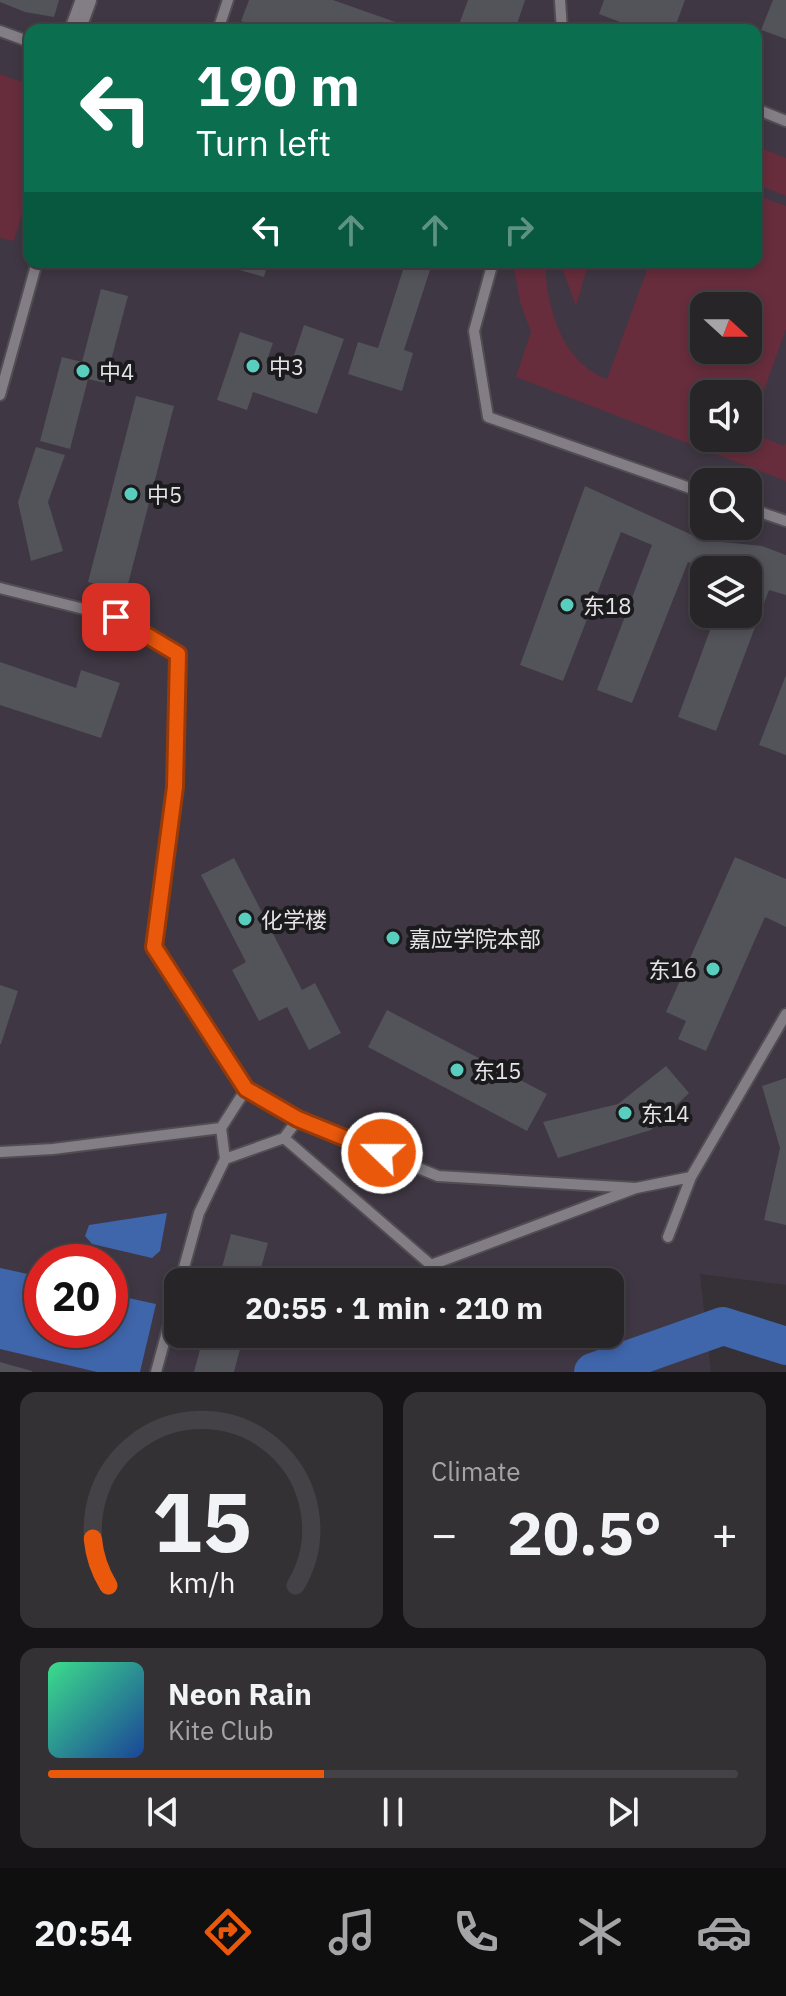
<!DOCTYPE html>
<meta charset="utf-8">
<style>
:root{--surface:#282529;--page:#343135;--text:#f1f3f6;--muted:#a5a5a8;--line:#444246;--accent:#ea580c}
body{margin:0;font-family:"IBM Plex Sans","Noto Sans SC",sans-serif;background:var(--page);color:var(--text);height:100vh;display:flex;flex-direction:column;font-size:30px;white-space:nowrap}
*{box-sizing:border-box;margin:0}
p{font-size:26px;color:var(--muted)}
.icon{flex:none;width:44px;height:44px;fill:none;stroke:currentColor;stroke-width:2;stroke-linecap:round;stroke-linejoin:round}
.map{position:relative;height:1372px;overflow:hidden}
.panel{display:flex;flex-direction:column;gap:20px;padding:20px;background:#161417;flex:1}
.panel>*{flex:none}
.top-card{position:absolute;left:24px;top:24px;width:738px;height:244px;border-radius:16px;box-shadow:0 4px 12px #0003,0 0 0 2px var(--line);background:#0b6e4f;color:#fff;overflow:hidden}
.needle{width:52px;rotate:111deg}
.buttons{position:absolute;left:690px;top:292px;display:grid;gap:16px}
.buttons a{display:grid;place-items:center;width:72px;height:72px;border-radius:16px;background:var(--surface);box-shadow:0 4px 12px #0003,0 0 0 2px var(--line);font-size:40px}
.speed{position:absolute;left:24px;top:1244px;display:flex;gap:16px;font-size:40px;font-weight:700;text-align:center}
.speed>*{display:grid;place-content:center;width:104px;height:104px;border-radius:50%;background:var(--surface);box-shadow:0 4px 12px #0003,0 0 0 2px var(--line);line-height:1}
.speed .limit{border:12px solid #d22;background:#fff;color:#111}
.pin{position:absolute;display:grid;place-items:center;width:68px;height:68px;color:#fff;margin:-34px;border-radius:16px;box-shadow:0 4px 12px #0006}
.me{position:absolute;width:88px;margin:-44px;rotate:292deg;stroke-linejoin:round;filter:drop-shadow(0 0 6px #0008)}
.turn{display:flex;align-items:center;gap:28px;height:168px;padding:0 40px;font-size:36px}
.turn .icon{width:104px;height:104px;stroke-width:2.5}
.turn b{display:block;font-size:56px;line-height:68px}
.lanes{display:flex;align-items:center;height:76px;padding:0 40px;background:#0003;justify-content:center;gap:40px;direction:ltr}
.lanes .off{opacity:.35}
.big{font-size:60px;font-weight:700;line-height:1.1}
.panel .card{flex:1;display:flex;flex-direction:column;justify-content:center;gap:12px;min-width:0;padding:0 28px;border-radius:16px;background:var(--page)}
.panel .dial{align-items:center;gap:0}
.dial svg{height:208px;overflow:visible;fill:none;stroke:var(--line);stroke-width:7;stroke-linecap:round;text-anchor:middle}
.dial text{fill:var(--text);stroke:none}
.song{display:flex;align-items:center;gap:24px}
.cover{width:96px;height:96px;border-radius:12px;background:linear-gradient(135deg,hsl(150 70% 55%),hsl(220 70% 35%))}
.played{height:8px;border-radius:4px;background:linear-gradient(90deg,var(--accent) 40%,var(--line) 40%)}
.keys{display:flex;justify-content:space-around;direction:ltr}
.heat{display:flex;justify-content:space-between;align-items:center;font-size:44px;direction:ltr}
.panel .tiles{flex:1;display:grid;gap:20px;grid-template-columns:1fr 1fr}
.card:last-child{grid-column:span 2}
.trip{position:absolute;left:164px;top:1268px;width:460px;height:80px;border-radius:16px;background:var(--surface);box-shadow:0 4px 12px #0003,0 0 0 2px var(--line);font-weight:700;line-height:80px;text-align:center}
.tab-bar{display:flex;height:128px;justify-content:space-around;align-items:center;background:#100f10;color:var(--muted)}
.tab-bar .icon{width:56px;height:56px}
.tab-bar .current{color:var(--accent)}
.tab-bar b{font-size:36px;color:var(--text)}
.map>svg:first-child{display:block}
</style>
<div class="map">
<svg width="786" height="1372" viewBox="0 0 786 1372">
<rect width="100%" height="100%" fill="#353137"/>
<!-- built -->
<path fill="#3f3743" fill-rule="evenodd" d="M0,0H786V1285L700,1274L711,1372H0ZM30,30H756V262H30ZM704,306H748V350H704ZM704,394H748V438H704ZM704,482H748V526H704ZM704,570H748V614H704ZM42,1262H110V1330H42ZM178,1282H610V1334H178Z"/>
<!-- green -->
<path fill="#672d3c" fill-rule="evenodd" d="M0,74L30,85V186L14,241L0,238Z
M756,146L786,158V196L756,184Z
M756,195L786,206V329L749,432L784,446L786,443V481L516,377L531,332L520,302L513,262H545C546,306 562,363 607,379L650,262H756ZM748,306V350H704V306ZM704,394H748V438H704Z
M560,262H589L576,306Z"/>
<!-- water -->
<path fill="#3f65ab" d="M167,1213L160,1251L152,1258L92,1244L85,1236L89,1225Z
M0,1268L42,1277V1330H110V1294L156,1304L140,1372H97L0,1349Z"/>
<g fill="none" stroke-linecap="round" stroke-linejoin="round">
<!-- river -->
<path stroke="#3f65ab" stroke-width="38" d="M593,1372L723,1326L786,1346"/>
</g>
<!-- building -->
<path fill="#53535a" d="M0,0H59L54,17L25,12L0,2Z
M249,0H333L418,30H267L241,21Z
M468,0H525L515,30H457Z
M604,0H685L674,30H641L599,14Z
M773,0H786V39L761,30Z
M212,262H268L264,277Z
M379,262H416L431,267L404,350L413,353L402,391L348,374L358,342L378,348L403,270Z
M101,289L128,296L105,383L88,379L70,449L40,441L62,357L82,362Z
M304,325L344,339L317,414L253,392L247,410L217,400L240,332L273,343L266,363L289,370Z
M136,396L174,406L126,592L88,582Z
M36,447L65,455L48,502L63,551L31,561L18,502Z
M585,486L703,540L762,546L786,555V595L769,590L716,731L678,717L716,614H748V570H712L688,562L632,703L597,690L652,545L621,532L563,681L520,665Z
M0,662L76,688L81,670L120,683L101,738L0,705Z
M786,675V755L759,745Z
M735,857L786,879V927L765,917L706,1051L678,1039L686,1021L666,1012Z
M234,858L302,990L315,983L341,1033L309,1050L287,1007L259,1021L232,970L246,962L201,875Z
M0,985L18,991L1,1044H0Z
M387,1010L547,1094L527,1131L368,1047Z
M666,1066L689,1093L651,1130L558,1158L543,1122L618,1104Z
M786,1078V1225L764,1220L780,1148L762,1086Z
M231,1234L268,1243L257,1282H218Z
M204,1334H244L234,1372H194Z
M0,1362L32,1371V1372H0Z"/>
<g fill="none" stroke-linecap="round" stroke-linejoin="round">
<defs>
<path id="service" d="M560,0L562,30
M219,27L228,0
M0,31L30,42
M756,109L786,121
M493,262L474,331L488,417L704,493
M0,395L37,262
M748,508L786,521
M0,588L116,617L178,654L175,787L154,947L246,1089
M298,1119L284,1138L225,1159L221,1128L246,1089L298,1119L438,1176L636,1188
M284,1138L431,1265L636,1188L691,1177
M0,1152L53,1149L221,1128
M668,1237L691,1177L786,1014
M180,1282L199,1213L225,1159
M156,1372L178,1291"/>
<path id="minor" d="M75,30L86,0"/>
</defs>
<!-- service casing -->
<use href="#service" stroke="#514e53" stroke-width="14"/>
<!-- minor casing -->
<use href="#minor" stroke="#514e53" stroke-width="24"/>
<!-- service -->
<use href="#service" stroke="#837e85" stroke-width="10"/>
<!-- minor -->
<use href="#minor" stroke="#837e85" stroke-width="20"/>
</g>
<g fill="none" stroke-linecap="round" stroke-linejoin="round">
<defs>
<path id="route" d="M116,617L178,654L175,787L154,947L246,1089L298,1119L382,1153"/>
</defs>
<!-- route casing -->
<use href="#route" stroke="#983908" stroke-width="20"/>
<!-- route -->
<use href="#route" stroke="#ea580c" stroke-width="14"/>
</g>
<!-- markers -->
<g fill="#59cebe" stroke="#1b1a1c" stroke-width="3">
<circle cx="253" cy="366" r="8"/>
<circle cx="83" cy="371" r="8"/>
<circle cx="131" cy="494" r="8"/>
<circle cx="567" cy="605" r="8"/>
<circle cx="245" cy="919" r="8"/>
<circle cx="393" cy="938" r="8"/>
<circle cx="713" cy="969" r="8"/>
<circle cx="457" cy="1070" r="8"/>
<circle cx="625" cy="1113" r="8"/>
</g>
<g text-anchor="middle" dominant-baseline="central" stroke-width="8" stroke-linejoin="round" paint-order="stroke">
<!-- poi labels -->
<g font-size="22" fill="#e6e4e8" stroke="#1b1a1c" text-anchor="start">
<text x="269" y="366">中3</text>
<text x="99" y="371">中4</text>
<text x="147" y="494">中5</text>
<text x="583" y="605">东18</text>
<text x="261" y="919">化学楼</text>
<text x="409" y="938">嘉应学院本部</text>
<text x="697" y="969" text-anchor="end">东16</text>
<text x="473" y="1070">东15</text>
<text x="641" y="1113">东14</text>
</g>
</g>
</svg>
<div class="buttons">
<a><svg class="needle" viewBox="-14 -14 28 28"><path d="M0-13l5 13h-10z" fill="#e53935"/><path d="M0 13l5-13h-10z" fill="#a5a5a8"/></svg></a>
<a><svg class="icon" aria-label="sound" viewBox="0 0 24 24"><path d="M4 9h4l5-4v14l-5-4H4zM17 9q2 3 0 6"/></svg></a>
<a><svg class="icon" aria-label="search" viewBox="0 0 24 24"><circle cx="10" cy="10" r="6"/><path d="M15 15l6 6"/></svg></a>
<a><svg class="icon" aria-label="layers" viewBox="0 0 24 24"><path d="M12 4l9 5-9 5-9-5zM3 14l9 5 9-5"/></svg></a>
</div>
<div class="speed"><div class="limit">20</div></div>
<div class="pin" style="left:116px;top:617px;background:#d93025"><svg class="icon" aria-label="arrive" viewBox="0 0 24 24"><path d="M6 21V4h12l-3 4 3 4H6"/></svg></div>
<svg class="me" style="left:382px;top:1153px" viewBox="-20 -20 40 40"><circle r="17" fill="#ea580c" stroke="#fff" stroke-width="3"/><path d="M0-11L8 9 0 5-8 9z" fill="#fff"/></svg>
<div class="trip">20:55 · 1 min · 210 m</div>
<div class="top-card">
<div class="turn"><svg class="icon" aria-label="left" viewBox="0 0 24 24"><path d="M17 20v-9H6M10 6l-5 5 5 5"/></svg><div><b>190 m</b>Turn left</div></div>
<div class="lanes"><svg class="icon" aria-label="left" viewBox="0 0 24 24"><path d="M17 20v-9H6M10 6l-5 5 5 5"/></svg><svg class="icon off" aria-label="ahead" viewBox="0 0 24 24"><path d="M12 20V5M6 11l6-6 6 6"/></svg><svg class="icon off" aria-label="ahead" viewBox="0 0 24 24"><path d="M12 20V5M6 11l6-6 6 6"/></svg><svg class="icon off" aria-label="right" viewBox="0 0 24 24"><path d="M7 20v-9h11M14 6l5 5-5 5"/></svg></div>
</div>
</div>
<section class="panel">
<div class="tiles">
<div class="card dial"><svg viewBox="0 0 100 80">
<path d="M14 69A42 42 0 1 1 86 69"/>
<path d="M14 69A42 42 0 0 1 8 51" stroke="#ea580c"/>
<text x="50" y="56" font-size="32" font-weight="700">15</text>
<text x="50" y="72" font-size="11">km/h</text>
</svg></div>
<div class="card"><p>Climate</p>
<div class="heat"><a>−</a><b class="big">20.5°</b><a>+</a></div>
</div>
<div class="card">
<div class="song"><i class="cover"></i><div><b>Neon Rain</b><p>Kite Club</p></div></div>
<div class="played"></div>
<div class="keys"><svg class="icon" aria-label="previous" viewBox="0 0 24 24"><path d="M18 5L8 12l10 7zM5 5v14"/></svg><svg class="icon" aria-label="pause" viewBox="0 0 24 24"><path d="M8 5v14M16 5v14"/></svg><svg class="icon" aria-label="next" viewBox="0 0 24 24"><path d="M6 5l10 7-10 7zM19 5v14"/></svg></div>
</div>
</div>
</section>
<nav class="tab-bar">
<b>20:54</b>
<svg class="icon current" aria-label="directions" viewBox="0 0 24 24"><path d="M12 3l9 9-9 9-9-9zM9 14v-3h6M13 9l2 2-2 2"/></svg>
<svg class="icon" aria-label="music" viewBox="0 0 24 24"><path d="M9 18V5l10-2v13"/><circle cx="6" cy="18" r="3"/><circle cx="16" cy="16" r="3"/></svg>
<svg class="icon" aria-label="phone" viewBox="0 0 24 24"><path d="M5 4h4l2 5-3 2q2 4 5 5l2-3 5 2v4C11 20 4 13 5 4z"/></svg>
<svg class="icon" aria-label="climate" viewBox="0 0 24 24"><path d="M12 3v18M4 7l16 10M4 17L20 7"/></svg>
<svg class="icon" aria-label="car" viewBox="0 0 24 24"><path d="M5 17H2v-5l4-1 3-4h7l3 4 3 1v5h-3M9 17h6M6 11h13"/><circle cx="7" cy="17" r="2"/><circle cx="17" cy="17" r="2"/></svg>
</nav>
